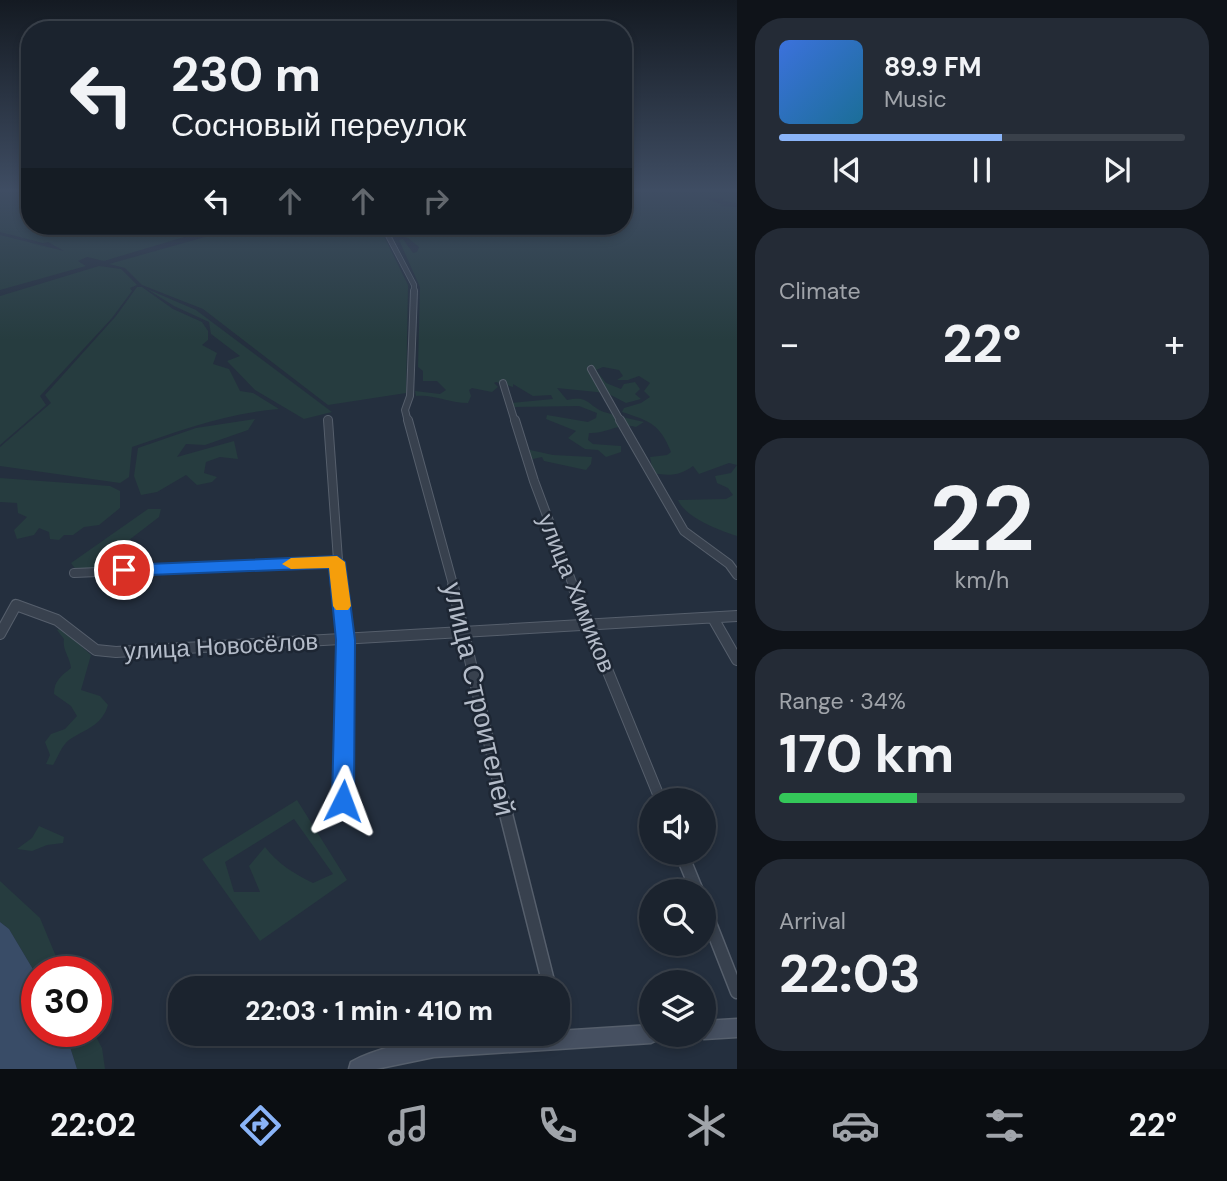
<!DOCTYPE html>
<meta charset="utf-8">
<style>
:root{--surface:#1b232e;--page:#242b36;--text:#f1f3f6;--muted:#a0a4aa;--line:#39404a;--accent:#8ab4f8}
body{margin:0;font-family:"DM Sans",sans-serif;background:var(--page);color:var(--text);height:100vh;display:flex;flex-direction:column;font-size:26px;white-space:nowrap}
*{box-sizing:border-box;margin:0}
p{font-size:23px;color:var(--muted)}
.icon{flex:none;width:38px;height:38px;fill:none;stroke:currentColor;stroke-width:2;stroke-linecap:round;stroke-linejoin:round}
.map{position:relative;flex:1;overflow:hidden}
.panel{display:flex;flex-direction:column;gap:18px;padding:18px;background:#0f1319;width:490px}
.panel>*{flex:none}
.top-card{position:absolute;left:21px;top:21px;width:611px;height:214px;border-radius:28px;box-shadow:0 4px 10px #0003,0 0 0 2px var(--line);background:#1b232e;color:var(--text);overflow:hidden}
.fabs{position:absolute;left:639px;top:788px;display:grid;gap:14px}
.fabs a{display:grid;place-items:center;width:77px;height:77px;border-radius:50%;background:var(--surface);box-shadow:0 4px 10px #0003,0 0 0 2px var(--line);font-size:35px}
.speed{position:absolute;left:21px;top:956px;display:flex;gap:14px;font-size:35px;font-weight:700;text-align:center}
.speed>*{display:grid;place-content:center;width:91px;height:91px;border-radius:50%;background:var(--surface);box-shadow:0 4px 10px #0003,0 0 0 2px var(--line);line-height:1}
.speed .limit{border:10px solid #d22;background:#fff;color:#111}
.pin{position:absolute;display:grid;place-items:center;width:60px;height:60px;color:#fff;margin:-30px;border:4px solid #fff;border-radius:50%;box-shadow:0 2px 7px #0007}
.me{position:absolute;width:77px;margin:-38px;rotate:3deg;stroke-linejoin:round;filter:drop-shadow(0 0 5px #0008)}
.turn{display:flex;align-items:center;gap:24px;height:147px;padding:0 35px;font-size:32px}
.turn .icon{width:91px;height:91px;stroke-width:2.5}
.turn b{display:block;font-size:49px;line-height:60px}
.lanes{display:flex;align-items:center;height:66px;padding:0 35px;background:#0003;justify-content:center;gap:35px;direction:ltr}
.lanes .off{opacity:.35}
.big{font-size:52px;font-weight:800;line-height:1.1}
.panel .widget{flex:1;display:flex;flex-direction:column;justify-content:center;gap:10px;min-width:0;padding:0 24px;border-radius:28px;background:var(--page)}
.panel .dial{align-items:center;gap:0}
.dial b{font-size:91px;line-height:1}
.song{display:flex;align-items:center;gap:21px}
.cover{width:84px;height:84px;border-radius:10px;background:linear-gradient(135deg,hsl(220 70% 55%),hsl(200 70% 35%))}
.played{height:7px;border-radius:4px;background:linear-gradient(90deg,var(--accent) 55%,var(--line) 55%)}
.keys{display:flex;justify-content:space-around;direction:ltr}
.heat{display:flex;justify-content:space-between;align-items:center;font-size:38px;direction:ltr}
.charge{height:10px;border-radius:5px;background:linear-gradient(90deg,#34c759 34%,var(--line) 0)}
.trip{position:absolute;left:168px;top:976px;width:402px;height:70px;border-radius:28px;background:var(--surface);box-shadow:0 4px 10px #0003,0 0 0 2px var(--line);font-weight:800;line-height:70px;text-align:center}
.menu{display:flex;height:112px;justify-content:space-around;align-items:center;background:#0b0e12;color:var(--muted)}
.menu .icon{width:49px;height:49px}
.menu .active{color:var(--accent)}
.menu b{font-size:32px;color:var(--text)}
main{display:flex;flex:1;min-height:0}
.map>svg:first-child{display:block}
</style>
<main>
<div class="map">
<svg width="737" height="1069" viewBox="0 0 737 1069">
<rect width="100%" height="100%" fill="#242f3e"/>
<!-- green -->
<path fill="#263c3f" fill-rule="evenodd" d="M0,190H30V226H221L104,261L87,257L78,261L86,266L0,290V235L64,251L48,242L43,243L0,232Z
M652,190H737L733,194L737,197V203L722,201L724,198H705L724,205L720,206L737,207V536C719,530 686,518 678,500L726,499L733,495L728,488L717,483L715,476L731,473L737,465L729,463L699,474L693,466C680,476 668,476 653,473L650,457L667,455L671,452C660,424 650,421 622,412L624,408L641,403L650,397L644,391L650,383L639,376L628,380H617L623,376L619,370L603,367L596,370L606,383L621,389L624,384L635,382L640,389L635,394L641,399L626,403L607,393L557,388L567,400C589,395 587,405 604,412C617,416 631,419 644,422L636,427C620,422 606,434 589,433L588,440L593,444L621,446V452L606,457L598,450L585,449L568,438L576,431L546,419L547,415L588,422L596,418L597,413L579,406L514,407L511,403L553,399L551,395L533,396L513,384V387L496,382L494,383L498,387L492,392L472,388L469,390L471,396L468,403C450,403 433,394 416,396L415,391L440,394L446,390L437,381H423V371L418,367L420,287L399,240L403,239L413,253L417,252L419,247L408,238L397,236L388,226L409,228L405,232L409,233L417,229L410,226H623V196H635L634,193Z
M244,226H379L408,285L406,393L328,405L203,309L142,285L125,268L109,264Z
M99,266L121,269L137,285L130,288L132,291L112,318L40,396L46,405L0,445V296Z
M137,287H142L173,309L202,322L208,331V340L202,345L217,353L213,364L229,369L240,391L253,393L279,409C227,413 181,430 132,447L129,477L120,483L0,466V447L51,403L45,395L116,316Z
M147,289L196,310L332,412L304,419L255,390L227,361L240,356L211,334L209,322L174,306Z
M255,419L248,430L205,445L186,444L177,457L234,441L238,459L220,457L206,462L204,473L217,477L212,482L197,485L186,475L157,492L141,495L134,476L138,448L196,428Z
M530,450L553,455L592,457L591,464L586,470L544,461L542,457L533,459L524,454Z
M0,478L110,486L120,491V508L99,525L84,527L73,535H64L59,540L50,539L49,532L39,528L34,535L17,539L14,530L27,517L18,513L17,503L0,502Z
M148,509H161L159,517L107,557L108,569L77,571L71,563Z
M61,628L91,655L81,690L100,696L108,705C102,726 85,729 69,740C62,745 58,757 53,765L46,764L50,755L45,742L51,734L65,729L77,716L71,706L54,694C54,681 61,676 71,668C70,657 62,650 64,639L57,630Z
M297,800L347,880L260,941L202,859ZM294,819L333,874L313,883C294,874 277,863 265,847L249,866L260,892H234L225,862Z
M39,826L64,837L63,843L47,845L32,851L17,849L32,838Z
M0,881L40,918L62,971H37V976L9,929L0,922Z
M65,1031H93L102,1048L105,1069H77Z"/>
<!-- water -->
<path fill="#394c67" d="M0,922L9,929L37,976V1031H65L77,1069H0Z"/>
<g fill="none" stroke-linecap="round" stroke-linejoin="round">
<defs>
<path id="minor-far4" d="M383,226L414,285V293"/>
<path id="minor-far3" d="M591,369L621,422
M503,383L515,422
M408,422L405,410L410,396L414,291"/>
<path id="minor-far2" d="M328,420L340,588
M408,420L454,588
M515,420L534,481L574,588
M620,420L684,531L729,564L737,575
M74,573L337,562"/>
<path id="minor-far1" d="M340,586L346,640L343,799
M453,586L502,799
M573,586L660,799
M713,618L737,660
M0,634L16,605L57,620L96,650L116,652L737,616"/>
<path id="minor" d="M502,798L550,989
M343,801V798
M681,852L697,891
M704,908L737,992
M558,1023L562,1041"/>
<path id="secondary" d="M737,1019V1037L704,1039L697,1034H704V1021Z
M651,1025V1034H660L657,1040L651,1043L434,1057L376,1069H349L351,1062C407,1032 496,1034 558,1034V1031Z"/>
</defs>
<!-- minor-far4 casing -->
<use href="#minor-far4" stroke="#565f6c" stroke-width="6"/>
<!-- minor-far3 casing -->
<use href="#minor-far3" stroke="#565f6c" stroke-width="8"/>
<!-- minor-far2 casing -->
<use href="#minor-far2" stroke="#565f6c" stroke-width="10"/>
<!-- minor-far1 casing -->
<use href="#minor-far1" stroke="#565f6c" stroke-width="12"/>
<!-- minor casing -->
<use href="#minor" stroke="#565f6c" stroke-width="15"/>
<!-- secondary casing -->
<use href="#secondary" stroke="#565f6c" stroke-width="3"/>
<!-- minor-far4 -->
<use href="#minor-far4" stroke="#38414e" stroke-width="4.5"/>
<!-- minor-far3 -->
<use href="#minor-far3" stroke="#38414e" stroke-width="6"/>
<!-- minor-far2 -->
<use href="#minor-far2" stroke="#38414e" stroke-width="8"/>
<!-- minor-far1 -->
<use href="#minor-far1" stroke="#38414e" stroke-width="10"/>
<!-- minor -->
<use href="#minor" stroke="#38414e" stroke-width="12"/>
<!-- secondary -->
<use href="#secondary" fill="#465061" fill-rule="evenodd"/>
</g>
<!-- sky -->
<linearGradient id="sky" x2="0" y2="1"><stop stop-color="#141a22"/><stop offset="0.56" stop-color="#3f4d63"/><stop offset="1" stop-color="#3f4d63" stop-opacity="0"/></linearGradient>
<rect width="737" height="340" fill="url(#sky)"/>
<!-- route -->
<path fill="#1a73e8" stroke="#114b97" stroke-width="2" d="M337,556L345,562L355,640L354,801L351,808L343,811L335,808L332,801L336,640L329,568L124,576L115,570L124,565Z"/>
<!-- slow -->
<path fill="#f59e0b" d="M337,556L345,562L351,606L348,610H336L333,606L329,568L291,569L282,564L291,558Z"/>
<g text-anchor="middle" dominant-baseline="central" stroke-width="5" stroke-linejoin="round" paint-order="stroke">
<!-- street labels -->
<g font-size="24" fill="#b4bcc9" stroke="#1d2633">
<text transform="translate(577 593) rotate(68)">улица Химиков</text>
<text transform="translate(221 646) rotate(-3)">улица Новосёлов</text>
</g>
<!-- near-street labels -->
<g font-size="28" fill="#b4bcc9" stroke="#1d2633">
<text transform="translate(479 699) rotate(77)">улица Строителей</text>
</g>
</g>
</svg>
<div class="fabs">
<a><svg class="icon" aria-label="sound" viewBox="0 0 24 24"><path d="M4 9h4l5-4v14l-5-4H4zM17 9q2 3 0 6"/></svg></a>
<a><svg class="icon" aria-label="search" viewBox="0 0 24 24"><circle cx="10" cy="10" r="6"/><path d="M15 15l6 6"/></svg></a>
<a><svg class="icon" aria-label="layers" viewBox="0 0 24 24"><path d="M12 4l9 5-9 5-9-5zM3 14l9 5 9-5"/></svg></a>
</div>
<div class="speed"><div class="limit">30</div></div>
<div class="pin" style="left:124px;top:570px;background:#d93025"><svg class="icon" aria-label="arrive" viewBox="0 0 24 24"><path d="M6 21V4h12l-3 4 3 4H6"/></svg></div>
<svg class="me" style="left:343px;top:801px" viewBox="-20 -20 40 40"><path d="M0-17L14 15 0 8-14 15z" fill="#1a73e8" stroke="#fff" stroke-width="4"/></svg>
<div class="trip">22:03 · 1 min · 410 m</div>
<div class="top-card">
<div class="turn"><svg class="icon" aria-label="left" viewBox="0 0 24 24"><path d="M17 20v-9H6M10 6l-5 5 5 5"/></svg><div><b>230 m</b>Сосновый переулок</div></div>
<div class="lanes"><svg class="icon" aria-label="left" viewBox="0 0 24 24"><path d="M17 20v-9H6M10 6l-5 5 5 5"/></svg><svg class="icon off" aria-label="ahead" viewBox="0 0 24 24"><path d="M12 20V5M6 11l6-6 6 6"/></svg><svg class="icon off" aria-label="ahead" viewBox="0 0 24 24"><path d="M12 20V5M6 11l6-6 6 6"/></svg><svg class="icon off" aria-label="right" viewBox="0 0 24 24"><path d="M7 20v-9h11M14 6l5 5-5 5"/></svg></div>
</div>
</div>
<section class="panel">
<div class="widget">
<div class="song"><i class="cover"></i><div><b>89.9 FM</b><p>Music</p></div></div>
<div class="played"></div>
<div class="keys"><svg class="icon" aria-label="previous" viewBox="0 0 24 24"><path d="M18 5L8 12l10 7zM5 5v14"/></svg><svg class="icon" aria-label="pause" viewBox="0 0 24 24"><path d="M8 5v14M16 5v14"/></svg><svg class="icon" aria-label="next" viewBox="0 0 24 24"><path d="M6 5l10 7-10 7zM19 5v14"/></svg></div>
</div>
<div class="widget"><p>Climate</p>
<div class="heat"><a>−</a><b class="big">22°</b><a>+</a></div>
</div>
<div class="widget dial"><b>22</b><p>km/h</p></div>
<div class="widget"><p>Range · 34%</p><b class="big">170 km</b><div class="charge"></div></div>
<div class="widget"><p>Arrival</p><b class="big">22:03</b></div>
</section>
</main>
<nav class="menu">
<b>22:02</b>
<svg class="icon active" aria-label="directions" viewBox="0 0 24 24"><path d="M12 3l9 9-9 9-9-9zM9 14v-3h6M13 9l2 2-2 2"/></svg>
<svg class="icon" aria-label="music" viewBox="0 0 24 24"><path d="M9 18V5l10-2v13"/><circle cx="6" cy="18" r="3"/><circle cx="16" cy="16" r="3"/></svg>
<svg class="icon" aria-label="phone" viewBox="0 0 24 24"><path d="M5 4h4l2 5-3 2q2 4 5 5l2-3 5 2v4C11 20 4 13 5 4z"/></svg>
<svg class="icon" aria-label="climate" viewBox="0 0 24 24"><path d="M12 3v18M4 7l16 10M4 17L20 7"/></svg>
<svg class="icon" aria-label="car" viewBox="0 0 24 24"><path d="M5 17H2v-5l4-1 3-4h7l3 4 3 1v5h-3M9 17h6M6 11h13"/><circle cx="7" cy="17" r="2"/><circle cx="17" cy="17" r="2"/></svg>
<svg class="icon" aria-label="filters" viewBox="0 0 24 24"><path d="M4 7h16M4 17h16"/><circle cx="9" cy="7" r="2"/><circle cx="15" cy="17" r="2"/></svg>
<b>22°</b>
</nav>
